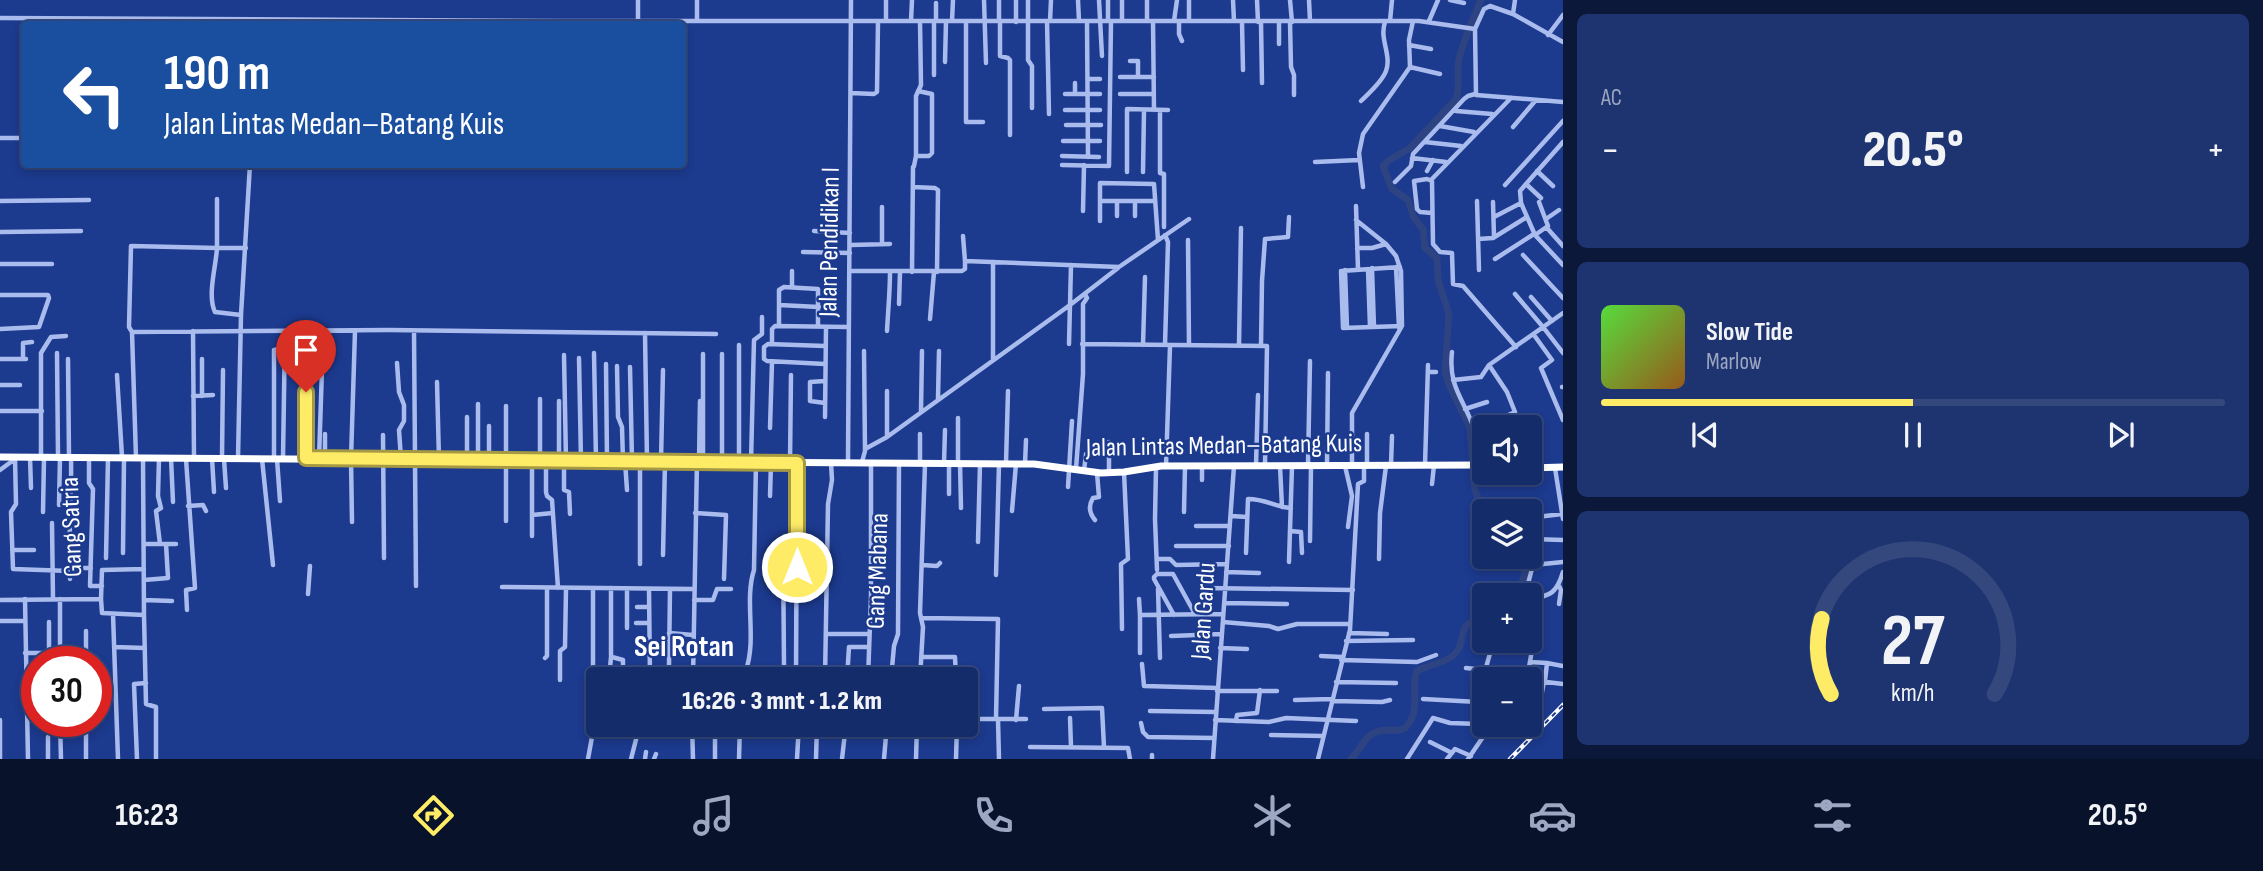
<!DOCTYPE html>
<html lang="id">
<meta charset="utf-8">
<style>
:root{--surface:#152c6a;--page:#1e3470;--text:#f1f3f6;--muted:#9da7c1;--line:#34487e;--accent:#feec67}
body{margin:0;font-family:"Sofia Sans Condensed",sans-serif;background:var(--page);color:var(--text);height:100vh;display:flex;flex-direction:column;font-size:26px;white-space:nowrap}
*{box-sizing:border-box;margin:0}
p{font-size:23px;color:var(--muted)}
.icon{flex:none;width:38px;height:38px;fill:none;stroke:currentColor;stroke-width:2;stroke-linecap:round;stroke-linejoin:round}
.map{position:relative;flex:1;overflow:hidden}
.details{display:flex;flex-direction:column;gap:14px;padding:14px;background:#0c183a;width:700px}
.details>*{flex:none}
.hud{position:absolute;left:21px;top:21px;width:665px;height:147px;border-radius:7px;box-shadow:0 4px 10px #0003,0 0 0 2px var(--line);background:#1a4fa0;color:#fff;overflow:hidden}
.fabs{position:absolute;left:1472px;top:415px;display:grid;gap:14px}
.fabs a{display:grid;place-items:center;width:70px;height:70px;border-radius:7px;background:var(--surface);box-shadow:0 4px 10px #0003,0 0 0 2px var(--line);font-size:35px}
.speed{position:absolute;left:21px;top:646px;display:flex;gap:14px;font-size:35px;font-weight:700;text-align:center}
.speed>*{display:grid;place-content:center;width:91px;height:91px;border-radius:50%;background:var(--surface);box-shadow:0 4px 10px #0003,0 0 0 2px var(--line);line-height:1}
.speed .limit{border:10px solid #d22;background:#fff;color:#111}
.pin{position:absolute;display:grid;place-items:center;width:60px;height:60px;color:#fff;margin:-72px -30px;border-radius:50% 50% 50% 0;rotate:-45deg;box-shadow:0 0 7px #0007}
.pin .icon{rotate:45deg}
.me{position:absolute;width:77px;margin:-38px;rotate:0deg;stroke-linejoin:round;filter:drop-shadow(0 0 5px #0008)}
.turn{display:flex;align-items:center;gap:24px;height:147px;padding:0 28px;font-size:32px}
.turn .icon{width:91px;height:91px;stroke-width:2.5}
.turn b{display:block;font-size:49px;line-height:60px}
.big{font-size:52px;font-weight:800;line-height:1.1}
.details .tile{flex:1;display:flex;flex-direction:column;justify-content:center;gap:10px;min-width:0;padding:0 24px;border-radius:10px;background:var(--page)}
.details .dial{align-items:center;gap:0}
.dial svg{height:182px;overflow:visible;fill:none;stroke:var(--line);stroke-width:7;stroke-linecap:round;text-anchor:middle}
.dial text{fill:var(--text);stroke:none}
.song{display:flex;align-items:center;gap:21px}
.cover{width:84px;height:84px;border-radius:10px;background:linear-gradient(135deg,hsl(110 70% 55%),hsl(30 70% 35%))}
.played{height:7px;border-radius:4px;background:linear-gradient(90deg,var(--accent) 50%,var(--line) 50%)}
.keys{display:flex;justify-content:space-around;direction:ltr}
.heat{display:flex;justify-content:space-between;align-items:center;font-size:38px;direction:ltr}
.trip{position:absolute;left:586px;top:667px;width:392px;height:70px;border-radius:7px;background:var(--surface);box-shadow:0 4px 10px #0003,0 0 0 2px var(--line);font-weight:800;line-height:70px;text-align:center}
.tab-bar{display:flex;height:112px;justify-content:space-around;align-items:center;background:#08122a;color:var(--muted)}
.tab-bar .icon{width:49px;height:49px}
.tab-bar .current{color:var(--accent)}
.tab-bar b{font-size:32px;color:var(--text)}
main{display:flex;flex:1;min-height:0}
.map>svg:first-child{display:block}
</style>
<main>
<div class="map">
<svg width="1563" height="759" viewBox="0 0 1563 759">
<rect width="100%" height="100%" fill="#1c3a8e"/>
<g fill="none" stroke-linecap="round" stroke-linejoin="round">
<!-- river -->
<path stroke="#2d4382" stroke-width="7" d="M1481,0C1473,19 1464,39 1459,59C1456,73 1461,85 1456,99L1410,148L1388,161L1383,166L1392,189L1408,200L1414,218L1423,229L1425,248L1437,258L1438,280L1449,314L1445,372L1450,387L1470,428L1475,491L1479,500L1499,511
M1518,595L1525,573V556
M1351,759C1359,751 1363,740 1372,734C1389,723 1404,742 1413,715C1418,700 1411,685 1417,671C1429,664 1444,664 1454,655C1469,641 1453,622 1484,619"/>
<!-- minor -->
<path stroke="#a9bced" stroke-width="4.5" d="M984,0L986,63
M1028,0V60L1032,66V108
M1078,0L1079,21
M1099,0L1102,56
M1108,0V21
M1122,0V21
M1147,0V21
M1189,0V21
M1233,0L1234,21
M1257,0L1258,22
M1290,0L1292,22
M1309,0L1310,21
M1450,0L1464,3
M936,3V21
M1513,14L1515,0
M0,18L563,21H1419L1475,29
M638,21V0
M697,21V0
M886,21V0
M911,21L912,0
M952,21L953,0
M966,21V122H983
M999,21V0
M1000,21V56L1008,58L1010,60V135
M1047,21L1049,114
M1050,21L1051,0
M1153,21L1154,110
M1174,21L1177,0
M1390,21L1392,0
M1429,21L1438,0
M1016,22V0
M1087,22L1088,157
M1179,22V34L1182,41
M1242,22L1243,70
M1261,22L1262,83
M1279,22V44
M1290,22L1291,67L1294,75V95
M1548,35L1563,15
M1563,42L1513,14L1490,6L1484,9L1475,29L1476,95L1563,102
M1409,45L1431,49
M1130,61H1138V77
M945,62L946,21
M1410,67L1440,74
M934,75V21
M1120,77H1154
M1088,79H1100
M851,93L874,94L877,92L878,21
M1065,94H1100
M1075,94V83
M1120,94H1154
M1361,101C1369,93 1382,82 1386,71C1392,55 1379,39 1385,22
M1065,110H1100
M1160,110V173L1164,174V227
M1456,111L1492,114
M1066,125H1101
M1440,126L1474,132
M1513,127L1536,100
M0,138H24
M1063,141H1100
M1425,142L1461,146
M916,156H929L932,153V94L918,91
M1062,156L1099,157
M1412,158L1446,162
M1315,162L1359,160
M1062,165L1109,166L1111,21
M914,166L916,156V96L921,85L920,21
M1427,171L1433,160
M1537,171L1553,186
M1127,172V109L1168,110
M1143,172L1144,110
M1431,180L1511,98
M1395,182L1411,166L1413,154L1464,99L1468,96L1475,94
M1526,184L1563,142
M1505,185L1563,121
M913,187L935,188L938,190L937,272
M1363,187L1359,153L1363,134L1410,67L1409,40L1413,21
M0,201L89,200
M1100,201H1155
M1117,201V216
M1477,201L1479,270
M1493,202L1494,237
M1521,202L1520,191L1526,184L1541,198
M1356,206L1358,269
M882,207V244
M1083,211L1084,165
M1432,213L1420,212L1417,209L1414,181L1427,179L1432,181L1433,244L1440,252L1452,253L1453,284L1463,286L1516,347
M1135,216V201
M1494,217L1521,203L1535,235L1563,265
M1546,219L1559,210
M1100,221V183L1154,184L1158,240
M1547,228L1563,246
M814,231L850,233
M0,232L81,231
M1535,235L1548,226L1539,202
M963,236L965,261
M1478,239L1493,238L1527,217
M1188,240L1189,345
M851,245L890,244
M1357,248H1372L1386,244
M803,252L850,253
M1523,255L1563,298
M1495,259L1534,234
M0,264H52
M1396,267L1399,328
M1400,267L1341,271L1343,328L1402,326
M1372,268L1374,327
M1368,269L1370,327
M1345,270L1347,328
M851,271H962L965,269V261L1119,267L1189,219
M912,272L913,167
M792,287V271
M1515,294L1543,327L1563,353
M0,295H48L49,298L39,327L0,329
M1531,297L1552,321
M899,304L900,272
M779,305L819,307
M241,315L215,312C207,295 216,267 217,248H246
M930,319L934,272
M779,325V290L784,287L818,289V326
M193,331L194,458
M414,331L416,586
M887,331C888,311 890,292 890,272
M132,332L389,330L716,334
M645,333L647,461
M1534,335L1552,360L1541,368L1563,420
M772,344V329L775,326L848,327
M1069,344L1071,265
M1082,344L1267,346L1265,465
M1143,345L1145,277
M1165,345L1168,242L1165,235
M1239,345L1241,228
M1261,346L1262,281L1265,239L1288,237L1289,217
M1452,352C1448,386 1463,398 1473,426C1478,438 1478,452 1480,465
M57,353L58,457
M594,353L596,460
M564,355L566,461
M579,358L581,461
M0,359H26
M23,359V343L32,342
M68,359L69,457
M202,359V396
M993,359V262
M397,363L399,392L404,405V421L399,430L401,459
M606,364L607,460
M825,364L767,361L764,359V347L768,344L825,346
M617,366L618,417L622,427L623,461
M630,367L632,461
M1429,372H1436
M117,375L122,457
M1453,380L1481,377L1489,365L1563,313
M825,381L810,382V401L825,403
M437,382L439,460
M0,385H20
M1562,387H1563
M193,396L213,395
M938,399L939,351
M478,404V460
M1465,409L1487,402
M0,411H42
M921,411L922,351
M467,417V460
M825,417L826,327
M1472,422L1491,416
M770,428L772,362
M1475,430L1515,412L1507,392L1489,365
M920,434V463
M1367,434V465
M383,435L384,558
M887,436V391
M865,449L887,437L1070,305L1118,268
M30,457L31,488
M41,457V353L51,337L66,336
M15,458L16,504L11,512L13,569L70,571
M89,458V483L93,489L90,586H102
M136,458L132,332L129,327L131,246L217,248V199
M159,458L158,496L161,508L156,511L160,544
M171,458L173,502
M212,458L214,492
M222,458L223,370
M238,458L241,315L250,164
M274,458V350L285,348
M283,458L285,331
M306,458V370
M186,459L195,588L186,590L187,610
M224,459L226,488
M262,459L273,565
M277,459L280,501
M319,459L322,368
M325,459V434
M489,460V426
M540,460V399
M546,461V492L547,496L552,500L558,588
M559,461V401
M564,461V490L569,492L570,514
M625,461L627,490
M661,461L663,370
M699,461L700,401
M703,461V354
M739,461V345
M640,462V564
M722,462V354
M751,462L754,340L762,334V317
M790,462L791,375
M848,462L851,0
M862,462L865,451L864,351
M944,463L945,430
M949,463V494
M958,463V418
M960,463L961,508
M1006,463L1008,391
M1025,464L1026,440
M1256,465L1258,395
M1308,465L1310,361
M1327,465L1328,373
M1352,465V413L1402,326L1401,271L1396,256L1386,244L1356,220
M1391,465L1392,436
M1425,465L1428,365
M1166,466L1170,346
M1202,466V480
M1280,466L1282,507
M1345,466L1352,496L1348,527
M1156,467L1155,519L1157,570
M1555,468L1563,519
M1076,469L1083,374V304L1087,298L1085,294
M0,470L15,459
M1084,471L1086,454
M1109,472V442
M1432,484L1434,465
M1068,487L1072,421
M770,496L771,463
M59,505L60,457
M188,506L203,505L206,511
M1012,511L1016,464
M43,512L44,458
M1184,512L1185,466
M695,513L726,515L724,579
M532,515L553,513
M1231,516L1247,517
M1537,517L1562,514
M1095,520C1090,514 1088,506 1093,498L1099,497L1097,473
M506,521V406
M352,522L351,459L355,331
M52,523L53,599
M1196,526H1230
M1290,531L1301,532L1302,553
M532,536V461
M1531,539L1563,540
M1310,541L1311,466
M783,542L784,666
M978,542L980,464
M144,544H176
M1176,546H1229
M12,550H34
M123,553L124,458
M1246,553L1248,499C1267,499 1273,507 1291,508
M663,555L665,462
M106,558L108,458
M1157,559H1170L1176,565L1227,564
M1379,559L1380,513L1386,466
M1289,562L1292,466
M922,565L937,566L940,563
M69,568H91
M1226,572L1259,573
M996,575L999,464
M70,579C68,538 72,499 71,458
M144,580L168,578L166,544
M797,582L810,583
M502,587L694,589
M611,588V655L612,657L623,660V679
M649,589L650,679
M1158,589L1160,658
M308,594L310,566
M1525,595L1533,565L1563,562
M1203,597V589L1206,588L1353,590
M1530,598C1551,597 1557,592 1563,572
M25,599L28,759
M60,599V662
M101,599L102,570L144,569
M1139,599L1140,615L1223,614
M0,600L101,599L102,613L144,615L143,458
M144,600L172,601
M694,600H713L717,589H731
M1224,603L1287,604
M1559,604L1561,590L1559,586
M637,607H649
M113,614L118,759
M144,615L146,704L156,707V759
M1140,615V653
M1174,615L1154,579V577L1157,574H1173L1195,614
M921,618L998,619L996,719
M0,621H25
M1223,622L1269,626L1278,629L1297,624H1350
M636,623H649
M627,628V589
M1122,629L1121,564L1128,559L1124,472
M86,631V662
M669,633L693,635
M1349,633L1387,634
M826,634H869
M1171,636L1222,634
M638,639H649
M1346,641L1413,640
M114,647L145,648
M1220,648L1247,649
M25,653H49V622
M637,654H649
M1321,656L1342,657
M921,657H955L956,679
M545,658L547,656V588
M1341,660L1417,662L1436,655
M1530,662L1547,663
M1142,664L1144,686L1218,688
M669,665L670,589
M1466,668L1485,670
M727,670H746C757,638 744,601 754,570L756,462
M637,671H650
M609,679L611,657
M693,679L697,461
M796,679L797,462
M825,679L828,504L832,480L831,463
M847,679L849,647H869
M868,679L871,597V463
M891,679L894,646L898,634L899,464
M920,679L923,627L920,613L925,464
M1509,679L1511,677L1524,679
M1527,679L1541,598
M560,680V651L565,647L566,589
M1530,680L1563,684
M1545,681L1547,663L1563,666
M1336,682L1396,683
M26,688L37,687
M1217,691H1277
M1423,699L1478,702
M1295,700L1332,699
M1332,701L1382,702L1390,700
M1530,704L1533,680
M1044,709L1102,708L1104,747
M1150,711L1215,712
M1538,714L1544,681
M1070,718L1071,747
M972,719H997
M0,720V759
M1016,720L1019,686
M1215,720L1269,722L1286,718L1356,721
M60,721L61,759
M86,721V759
M1236,721L1237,715L1257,713L1260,690
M1141,723L1143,732L1148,737L1214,738
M692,724L693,759
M867,729L868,724
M1492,731L1522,732
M1271,735L1323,736
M48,737V759
M1483,737C1473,702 1484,675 1494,640
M715,739V759
M1430,742L1452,753
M1030,747L1128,748L1130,759
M1152,755V759
M137,759L134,684L146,683
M588,759L598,704L593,700V589
M631,759L640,724
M645,759L646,752
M654,759L656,754
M739,759L740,724
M797,759L799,724
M816,759L817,724
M842,759L846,724
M884,759L887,724
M916,759L917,724
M956,759L957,724
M999,759L998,719H1026
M1213,759L1234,466
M1318,759L1350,630L1358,484L1364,481V465
M1407,759L1433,718L1450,723L1479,724
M1447,759L1455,749L1471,756
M1468,759L1483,737L1496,724"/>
<!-- highway -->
<path stroke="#fff" stroke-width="7" d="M0,457L1034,464L1101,473L1124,472L1161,466L1484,465
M1530,468L1563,467"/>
<defs>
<path id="rail" d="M1510,759L1563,705"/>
</defs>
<!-- rail casing -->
<use href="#rail" stroke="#fff" stroke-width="4.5"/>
<!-- rail -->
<use href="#rail" stroke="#1c3a8e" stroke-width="2" stroke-dasharray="5" stroke-linecap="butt"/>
</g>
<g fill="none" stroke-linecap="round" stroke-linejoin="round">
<defs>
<path id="route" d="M306,392V458L797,463V567"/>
</defs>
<!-- route casing -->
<use href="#route" stroke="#a59943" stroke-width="18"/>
<!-- route -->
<use href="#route" stroke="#feec67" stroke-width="12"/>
</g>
<g text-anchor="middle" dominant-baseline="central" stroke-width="5" stroke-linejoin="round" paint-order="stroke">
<!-- street labels -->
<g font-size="26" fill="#fff" stroke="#1c3a8e">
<text transform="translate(830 242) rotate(-89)">Jalan Pendidikan I</text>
<text transform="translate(1224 446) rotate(-1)">Jalan Lintas Medan–Batang Kuis</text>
<text transform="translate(72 527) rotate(-92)">Gang Satria</text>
<text transform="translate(878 571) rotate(-88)">Gang Mabana</text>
<text transform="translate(1204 611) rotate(-86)">Jalan Gardu</text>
</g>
<!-- quarter labels -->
<g font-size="30" font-weight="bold" fill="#fff" stroke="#1c3a8e">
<text x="684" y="647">Sei Rotan</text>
</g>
</g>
</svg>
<div class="fabs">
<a><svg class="icon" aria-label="sound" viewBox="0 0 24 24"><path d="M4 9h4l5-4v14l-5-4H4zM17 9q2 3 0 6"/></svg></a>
<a><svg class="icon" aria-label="layers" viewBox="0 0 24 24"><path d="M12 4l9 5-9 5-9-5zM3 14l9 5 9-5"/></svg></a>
<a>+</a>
<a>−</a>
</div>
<div class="speed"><div class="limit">30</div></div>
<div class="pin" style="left:306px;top:392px;background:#d93025"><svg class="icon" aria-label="arrive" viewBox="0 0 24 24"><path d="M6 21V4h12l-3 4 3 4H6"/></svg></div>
<svg class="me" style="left:797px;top:567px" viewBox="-20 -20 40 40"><circle r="17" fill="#feec67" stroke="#fff" stroke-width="3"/><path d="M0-11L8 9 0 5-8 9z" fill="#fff"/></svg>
<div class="trip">16:26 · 3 mnt · 1.2 km</div>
<div class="hud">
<div class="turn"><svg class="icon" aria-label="left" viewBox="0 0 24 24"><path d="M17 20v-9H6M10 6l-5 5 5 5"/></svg><div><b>190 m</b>Jalan Lintas Medan–Batang Kuis</div></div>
</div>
</div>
<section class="details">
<div class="tile"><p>AC</p>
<div class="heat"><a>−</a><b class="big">20.5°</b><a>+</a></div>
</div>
<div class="tile">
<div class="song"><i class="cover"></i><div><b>Slow Tide</b><p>Marlow</p></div></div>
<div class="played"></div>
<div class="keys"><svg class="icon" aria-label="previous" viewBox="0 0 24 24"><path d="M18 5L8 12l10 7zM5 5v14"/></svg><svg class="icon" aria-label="pause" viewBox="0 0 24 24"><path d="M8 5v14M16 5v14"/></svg><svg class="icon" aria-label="next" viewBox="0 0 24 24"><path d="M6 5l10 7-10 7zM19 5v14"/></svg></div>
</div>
<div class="tile dial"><svg viewBox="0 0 100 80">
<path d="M14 69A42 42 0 1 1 86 69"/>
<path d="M14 69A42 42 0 0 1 10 36" stroke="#feec67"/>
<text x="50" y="56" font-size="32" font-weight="700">27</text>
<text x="50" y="72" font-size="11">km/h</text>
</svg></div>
</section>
</main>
<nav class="tab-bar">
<b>16:23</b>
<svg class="icon current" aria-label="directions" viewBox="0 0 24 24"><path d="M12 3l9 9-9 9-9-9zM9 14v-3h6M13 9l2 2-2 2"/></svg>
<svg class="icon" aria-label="music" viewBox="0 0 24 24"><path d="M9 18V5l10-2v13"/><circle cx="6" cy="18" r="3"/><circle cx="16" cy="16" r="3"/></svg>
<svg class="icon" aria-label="phone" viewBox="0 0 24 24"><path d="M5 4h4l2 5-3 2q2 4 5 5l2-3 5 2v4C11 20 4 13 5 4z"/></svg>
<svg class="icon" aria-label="climate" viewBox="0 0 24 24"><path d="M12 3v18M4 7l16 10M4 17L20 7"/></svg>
<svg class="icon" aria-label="car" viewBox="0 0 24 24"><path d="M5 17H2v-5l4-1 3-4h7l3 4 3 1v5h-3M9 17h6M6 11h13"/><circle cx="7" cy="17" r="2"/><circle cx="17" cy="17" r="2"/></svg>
<svg class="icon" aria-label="filters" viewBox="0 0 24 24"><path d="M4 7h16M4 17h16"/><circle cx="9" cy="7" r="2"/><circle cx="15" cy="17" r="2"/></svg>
<b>20.5°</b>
</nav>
